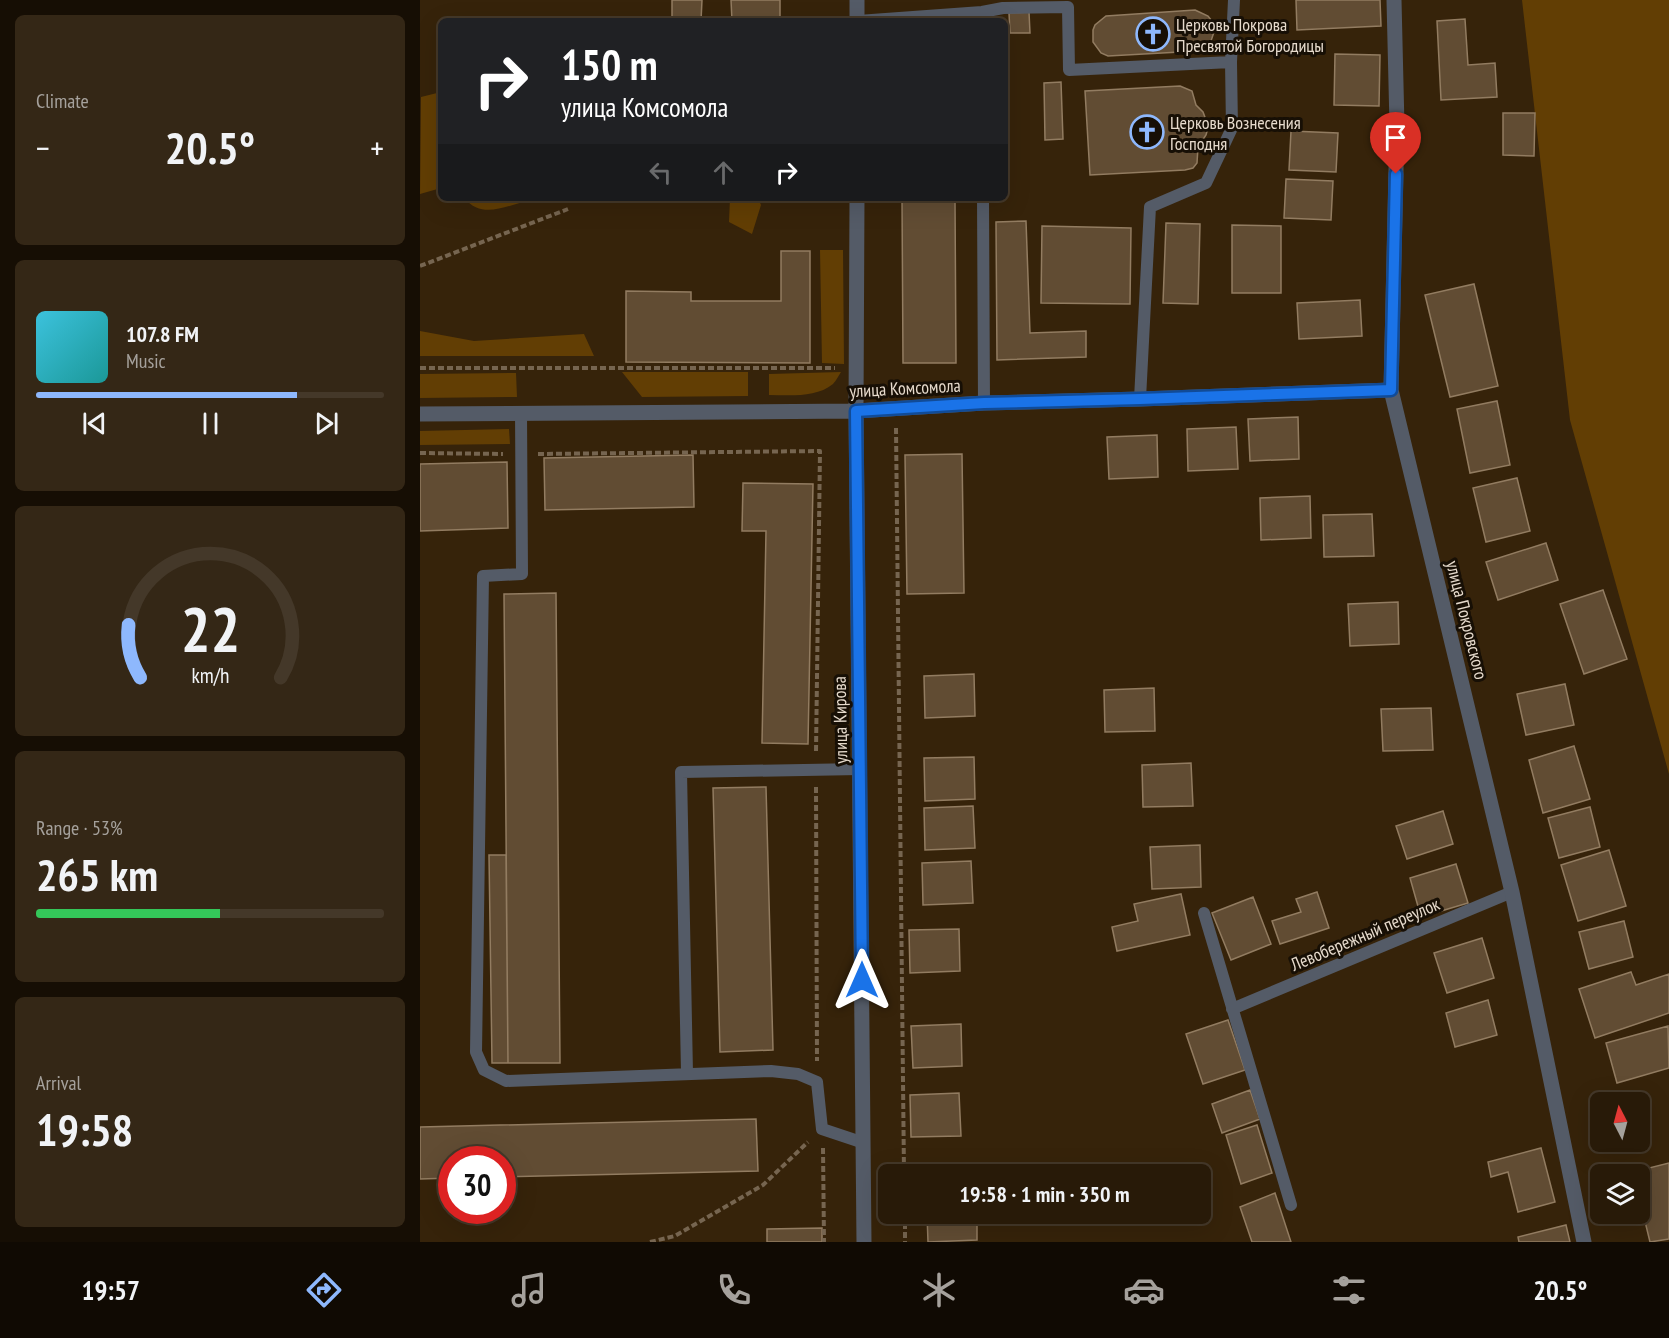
<!DOCTYPE html>
<meta charset="utf-8">
<style>
:root{--surface:#281a08;--page:#342716;--text:#f1f3f6;--muted:#a5a19c;--line:#443829;--accent:#8eb8fd}
body{margin:0;font-family:"PT Sans Narrow",sans-serif;background:var(--page);color:var(--text);height:100vh;display:flex;flex-direction:column;font-size:22px;white-space:nowrap}
*{box-sizing:border-box;margin:0}
p{font-size:20px;color:var(--muted)}
.icon{flex:none;width:33px;height:33px;fill:none;stroke:currentColor;stroke-width:2;stroke-linecap:round;stroke-linejoin:round}
.map{position:relative;flex:1;overflow:hidden}
.side{display:flex;flex-direction:column;gap:15px;padding:15px;background:#160e04;width:420px}
.side>*{flex:none}
.guide{position:absolute;left:18px;top:18px;width:570px;height:183px;border-radius:9px;box-shadow:0 6px 24px #0002,0 0 0 2px var(--line);background:#202124;color:#fff;overflow:hidden}
.needle{width:39px;rotate:354deg}
.fabs{position:absolute;left:1170px;top:1092px;display:grid;gap:12px}
.fabs a{display:grid;place-items:center;width:60px;height:60px;border-radius:9px;background:var(--surface);box-shadow:0 6px 24px #0002,0 0 0 2px var(--line);font-size:30px}
.speed{position:absolute;left:18px;top:1146px;display:flex;gap:12px;font-size:30px;font-weight:700;text-align:center}
.speed>*{display:grid;place-content:center;width:78px;height:78px;border-radius:50%;background:var(--surface);box-shadow:0 6px 24px #0002,0 0 0 2px var(--line);line-height:1}
.speed .limit{border:9px solid #d22;background:#fff;color:#111}
.pin{position:absolute;display:grid;place-items:center;width:51px;height:51px;color:#fff;margin:-62px -26px;border-radius:50% 50% 50% 0;rotate:-45deg;box-shadow:0 0 6px #0007}
.pin .icon{rotate:45deg}
.me{position:absolute;width:66px;margin:-33px;rotate:0deg;stroke-linejoin:round;filter:drop-shadow(0 0 4px #0008)}
.turn{display:flex;align-items:center;gap:21px;height:126px;padding:0 24px;font-size:27px}
.turn .icon{width:78px;height:78px;stroke-width:2.5}
.turn b{display:block;font-size:42px;line-height:51px}
.lanes{display:flex;align-items:center;height:57px;padding:0 24px;background:#0003;justify-content:center;gap:30px;direction:ltr}
.lanes .off{opacity:.35}
.big{font-size:45px;font-weight:600;line-height:1.1}
.side .tile{flex:1;display:flex;flex-direction:column;justify-content:center;gap:9px;min-width:0;padding:0 21px;border-radius:9px;background:var(--page)}
.side .dial{align-items:center;gap:0}
.dial svg{height:156px;overflow:visible;fill:none;stroke:var(--line);stroke-width:7;stroke-linecap:round;text-anchor:middle}
.dial text{fill:var(--text);stroke:none}
.song{display:flex;align-items:center;gap:18px}
.cover{width:72px;height:72px;border-radius:9px;background:linear-gradient(135deg,hsl(190 70% 55%),hsl(180 70% 35%))}
.played{height:6px;border-radius:3px;background:linear-gradient(90deg,var(--accent) 75%,var(--line) 75%)}
.keys{display:flex;justify-content:space-around;direction:ltr}
.heat{display:flex;justify-content:space-between;align-items:center;font-size:33px;direction:ltr}
.charge{height:9px;border-radius:4px;background:linear-gradient(90deg,#34c759 53%,var(--line) 0)}
.trip{position:absolute;left:458px;top:1164px;width:333px;height:60px;border-radius:9px;background:var(--surface);box-shadow:0 6px 24px #0002,0 0 0 2px var(--line);font-weight:600;line-height:60px;text-align:center}
.dock{display:flex;height:96px;justify-content:space-around;align-items:center;background:#100a03;color:var(--muted)}
.dock .icon{width:42px;height:42px}
.dock .selected{color:var(--accent)}
.dock b{font-size:27px;color:var(--text)}
main{display:flex;flex:1;min-height:0}
.map>svg:first-child{display:block}
</style>
<main>
<section class="side">
<div class="tile"><p>Climate</p>
<div class="heat"><a>−</a><b class="big">20.5°</b><a>+</a></div>
</div>
<div class="tile">
<div class="song"><i class="cover"></i><div><b>107.8 FM</b><p>Music</p></div></div>
<div class="played"></div>
<div class="keys"><svg class="icon" aria-label="previous" viewBox="0 0 24 24"><path d="M18 5L8 12l10 7zM5 5v14"/></svg><svg class="icon" aria-label="pause" viewBox="0 0 24 24"><path d="M8 5v14M16 5v14"/></svg><svg class="icon" aria-label="next" viewBox="0 0 24 24"><path d="M6 5l10 7-10 7zM19 5v14"/></svg></div>
</div>
<div class="tile dial"><svg viewBox="0 0 100 80">
<path d="M14 69A42 42 0 1 1 86 69"/>
<path d="M14 69A42 42 0 0 1 8 42" stroke="#8eb8fd"/>
<text x="50" y="56" font-size="32" font-weight="700">22</text>
<text x="50" y="72" font-size="11">km/h</text>
</svg></div>
<div class="tile"><p>Range · 53%</p><b class="big">265 km</b><div class="charge"></div></div>
<div class="tile"><p>Arrival</p><b class="big">19:58</b></div>
</section>
<div class="map">
<svg width="1249" height="1242" viewBox="0 0 1249 1242">
<rect width="100%" height="100%" fill="#36230a"/>
<!-- green -->
<path fill="#623e04" d="M1102,0H1249V774L1150,420Z
M21,92V188L0,194L1,97Z
M44,198H105L103,202C81,208 61,218 44,198Z
M310,198H338L341,205L332,234L309,222Z
M400,250H423L424,364L402,363Z
M0,331L54,341L164,334L174,356H0Z
M202,372H328V396L222,397Z
M421,372C419,375 416,381 413,384C396,398 370,395 349,395V374Z
M96,373L97,397L0,398V374Z
M89,429L90,444L0,445V431Z"/>
<!-- building -->
<path fill="#614c33" stroke="#927c61" stroke-width="1.5" d="M252,0H282L281,21H252Z
M311,0H360V21H312Z
M876,0H960L961,26L877,30Z
M775,10L788,16L792,21L794,32L791,41L787,46L778,51L688,56L681,53L673,42V30L675,25L686,16Z
M609,12L610,33H590L589,13Z
M1045,19L1048,65L1075,63L1077,97L1021,100L1017,21Z
M915,54L960,55L959,106L914,105Z
M641,82L643,139L625,140L624,83Z
M760,86L772,91L776,105L783,112L786,120L788,128L786,135L778,147L777,163L773,168L765,170L670,175L665,91Z
M1083,113H1115L1114,156L1083,155Z
M871,131L918,133L916,172L869,170Z
M866,179L913,181L911,220L864,218Z
M482,198H535L536,363H483Z
M606,221L610,333L666,331V357L577,360L576,222Z
M746,223L780,224L778,304L743,303Z
M812,225L861,226V293H812Z
M622,226L711,228L710,304L621,303Z
M361,251H390V363L206,362V291L271,292V301H361Z
M1054,284L1078,386L1030,397L1005,295Z
M940,300L942,336L879,339L877,303Z
M1077,401L1090,465L1050,473L1037,409Z
M878,417L879,459L830,461L828,419Z
M816,427L818,469L768,471L767,429Z
M737,435L738,477L689,479L687,437Z
M542,454L544,593L487,594L485,455Z
M273,455L274,507L125,510L124,458Z
M87,462L88,528L0,531V464Z
M1097,478L1110,531L1066,542L1053,488Z
M323,483L393,484L388,744L342,743L346,531H322Z
M890,496L891,538L841,540L840,498Z
M952,514L954,556L904,557L903,515Z
M1126,543L1138,580L1078,600L1066,562Z
M1183,590L1207,659L1164,674L1140,604Z
M136,593L140,1063H88L84,594Z
M978,602L979,644L930,646L928,604Z
M554,674L555,716L505,718L504,676Z
M1145,684L1154,725L1106,735L1097,694Z
M734,688L735,731L685,732L684,690Z
M1011,708L1013,750L963,751L961,709Z
M1154,746L1170,799L1123,813L1109,760Z
M554,757L555,799L505,801L504,758Z
M771,763L773,806L723,807L722,765Z
M346,787L353,1050L300,1052L293,788Z
M553,806L555,848L505,850L504,808Z
M1170,807L1180,847L1139,858L1128,818Z
M1023,811L1033,844L987,859L976,826Z
M780,845L781,887L732,889L730,847Z
M1189,850L1206,906L1158,921L1141,865Z
M69,855H86L88,1063H72Z
M551,861L553,903L503,905L502,863Z
M1036,864L1048,903L1001,917L990,878Z
M897,892L909,928L860,944L852,921L881,912L876,899Z
M761,894L770,935L697,951L692,927L718,921L714,904Z
M833,897L851,944L811,960L792,913Z
M1204,921L1213,957L1169,969L1159,932Z
M539,929L540,971L490,973L489,930Z
M1062,938L1074,978L1027,993L1014,953Z
M1211,972L1216,985L1249,974V1013L1175,1038L1159,989Z
M1068,1000L1077,1035L1035,1047L1026,1013Z
M808,1020L825,1070L783,1084L766,1034Z
M541,1024L542,1066L493,1068L491,1026Z
M1248,1026L1249,1068L1197,1083L1186,1043Z
M830,1090L840,1119L802,1133L792,1104Z
M539,1093L541,1136L491,1137L490,1095Z
M336,1119L338,1171L82,1177V1160H32V1178L0,1179V1127Z
M837,1125L852,1173L821,1184L806,1135Z
M1121,1148L1135,1202L1098,1212L1088,1172L1071,1177L1068,1162Z
M1249,1163V1239L1230,1242L1220,1201V1174H1213V1172Z
M855,1193L871,1242H832L820,1207Z
M507,1214H557V1240L508,1242Z
M1146,1225L1150,1242H1099L1098,1237Z
M402,1228V1242H347V1229Z"/>
<g fill="none" stroke-linecap="round" stroke-linejoin="round">
<!-- path -->
<path stroke="#766550" stroke-width="4" stroke-dasharray="6 3" stroke-linecap="butt" d="M0,266L148,209
M0,368H415
M476,428L484,1174
M0,453L83,454
M118,454L400,451L396,752
M396,787L397,1061
M403,1148L404,1242
M485,1214V1242
M230,1242L255,1236L343,1185L388,1142"/>
<!-- lane -->
<path stroke="#545b67" stroke-width="12" d="M438,21L562,12L583,8L648,7L649,70L811,62
M563,198L564,403
M720,399L730,207L786,183L812,128L811,62L814,0
M101,412L102,574L63,576L56,1052L64,1070L86,1081L351,1071L378,1074L397,1082L402,1129L444,1143
M784,913L871,1205
M812,1009L1092,892
M267,1073L261,772L440,769"/>
<!-- street -->
<path stroke="#545b67" stroke-width="15" d="M974,0L977,126L971,390L1092,892L1164,1242
M437,21V0
M437,198L436,411L444,1242
M0,414L436,411L564,403L720,399L971,390"/>
</g>
<g fill="none" stroke-linecap="round" stroke-linejoin="round">
<defs>
<path id="route" d="M442,980L436,411L564,403L720,399L971,390L976,174"/>
</defs>
<!-- route casing -->
<use href="#route" stroke="#114b97" stroke-width="15"/>
<!-- route -->
<use href="#route" stroke="#1a73e8" stroke-width="10"/>
</g>
<!-- icons -->
<defs>
<symbol id="church-ring" viewBox="-11 -11 22 22"><circle r="9.5" fill="#170f05" stroke="#8eb8fd" stroke-width="1.5"/><path d="M-1.2-6h2.4v3.5h3.3v2.4h-3.3V6h-2.4V-.1h-3.3v-2.4h3.3Z" fill="#8eb8fd"/></symbol>
</defs>
<g fill-rule="evenodd">
<use href="#church-ring" x="714" y="15" width="38" height="38"/>
<use href="#church-ring" x="708" y="113" width="38" height="38"/>
</g>
<g text-anchor="middle" dominant-baseline="central" stroke-width="6" stroke-linejoin="round" paint-order="stroke">
<!-- poi labels -->
<g font-size="18" fill="#e7dbcd" stroke="#170f05" text-anchor="start">
<text x="756" y="24">Церковь Покрова<tspan x="756" dy="21">Пресвятой Богородицы</tspan></text>
<text x="750" y="122">Церковь Вознесения<tspan x="750" dy="21">Господня</tspan></text>
</g>
<!-- street labels -->
<g font-size="18" fill="#e7dbcd" stroke="#170f05">
<text transform="translate(485 388) rotate(-3)">улица Комсомола</text>
<text transform="translate(1047 620) rotate(76)">улица Покровского</text>
<text transform="translate(420 720) rotate(-91)">улица Кирова</text>
<text transform="translate(945 934) rotate(-23)">Левобережный переулок</text>
</g>
</g>
</svg>
<div class="fabs">
<a><svg class="needle" viewBox="-14 -14 28 28"><path d="M0-13l5 13h-10z" fill="#e53935"/><path d="M0 13l5-13h-10z" fill="#a5a19c"/></svg></a>
<a><svg class="icon" aria-label="layers" viewBox="0 0 24 24"><path d="M12 4l9 5-9 5-9-5zM3 14l9 5 9-5"/></svg></a>
</div>
<div class="speed"><div class="limit">30</div></div>
<div class="pin" style="left:976px;top:174px;background:#d93025"><svg class="icon" aria-label="arrive" viewBox="0 0 24 24"><path d="M6 21V4h12l-3 4 3 4H6"/></svg></div>
<svg class="me" style="left:442px;top:980px" viewBox="-20 -20 40 40"><path d="M0-17L14 15 0 8-14 15z" fill="#1a73e8" stroke="#fff" stroke-width="4"/></svg>
<div class="trip">19:58 · 1 min · 350 m</div>
<div class="guide">
<div class="turn"><svg class="icon" aria-label="right" viewBox="0 0 24 24"><path d="M7 20v-9h11M14 6l5 5-5 5"/></svg><div><b>150 m</b>улица Комсомола</div></div>
<div class="lanes"><svg class="icon off" aria-label="left" viewBox="0 0 24 24"><path d="M17 20v-9H6M10 6l-5 5 5 5"/></svg><svg class="icon off" aria-label="ahead" viewBox="0 0 24 24"><path d="M12 20V5M6 11l6-6 6 6"/></svg><svg class="icon" aria-label="right" viewBox="0 0 24 24"><path d="M7 20v-9h11M14 6l5 5-5 5"/></svg></div>
</div>
</div>
</main>
<nav class="dock">
<b>19:57</b>
<svg class="icon selected" aria-label="directions" viewBox="0 0 24 24"><path d="M12 3l9 9-9 9-9-9zM9 14v-3h6M13 9l2 2-2 2"/></svg>
<svg class="icon" aria-label="music" viewBox="0 0 24 24"><path d="M9 18V5l10-2v13"/><circle cx="6" cy="18" r="3"/><circle cx="16" cy="16" r="3"/></svg>
<svg class="icon" aria-label="phone" viewBox="0 0 24 24"><path d="M5 4h4l2 5-3 2q2 4 5 5l2-3 5 2v4C11 20 4 13 5 4z"/></svg>
<svg class="icon" aria-label="climate" viewBox="0 0 24 24"><path d="M12 3v18M4 7l16 10M4 17L20 7"/></svg>
<svg class="icon" aria-label="car" viewBox="0 0 24 24"><path d="M5 17H2v-5l4-1 3-4h7l3 4 3 1v5h-3M9 17h6M6 11h13"/><circle cx="7" cy="17" r="2"/><circle cx="17" cy="17" r="2"/></svg>
<svg class="icon" aria-label="filters" viewBox="0 0 24 24"><path d="M4 7h16M4 17h16"/><circle cx="9" cy="7" r="2"/><circle cx="15" cy="17" r="2"/></svg>
<b>20.5°</b>
</nav>
